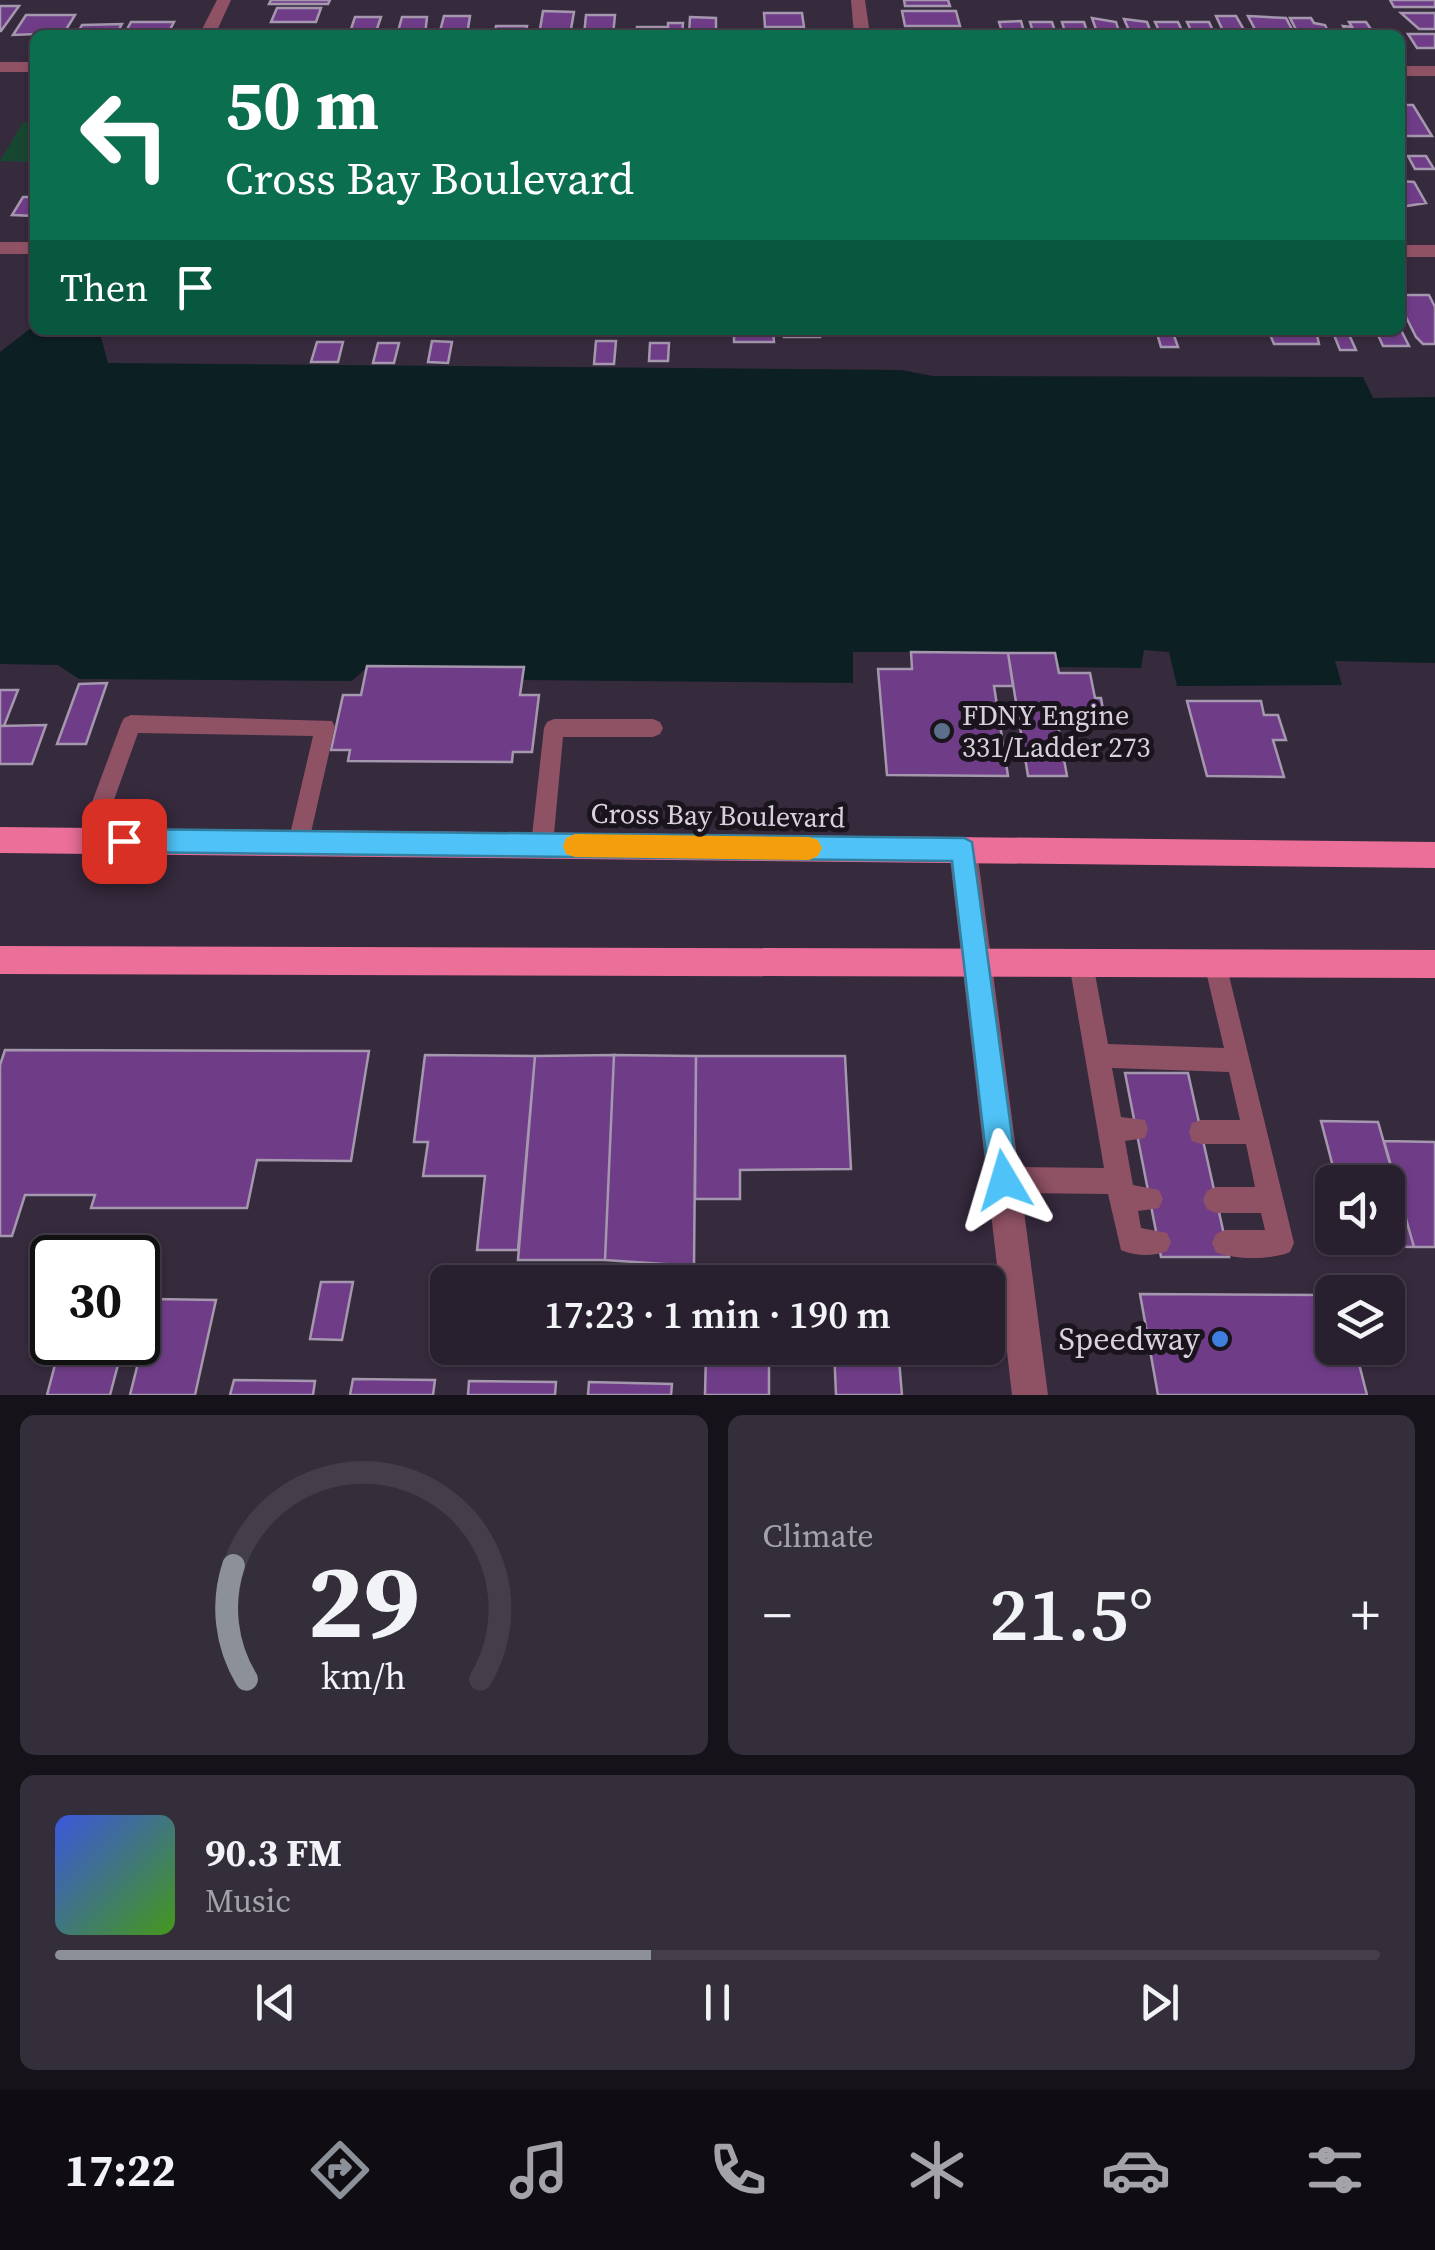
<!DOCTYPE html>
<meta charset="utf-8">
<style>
:root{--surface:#28202e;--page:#342d3a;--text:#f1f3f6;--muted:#a5a3aa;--line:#443e4a;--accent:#8c9099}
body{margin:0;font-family:"Source Serif 4",serif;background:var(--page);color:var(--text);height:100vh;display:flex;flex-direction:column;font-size:38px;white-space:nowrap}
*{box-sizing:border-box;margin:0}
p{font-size:32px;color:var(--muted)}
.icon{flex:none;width:55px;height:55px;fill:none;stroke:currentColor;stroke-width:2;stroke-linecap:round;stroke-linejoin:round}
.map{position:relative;height:1395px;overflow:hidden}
.drawer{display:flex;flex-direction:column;gap:20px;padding:20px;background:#161219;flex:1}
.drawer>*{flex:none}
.top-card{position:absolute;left:30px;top:30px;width:1375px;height:305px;border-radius:15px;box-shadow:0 2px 8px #0004,0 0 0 2px var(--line);background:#0b6e4f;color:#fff;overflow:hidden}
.tools{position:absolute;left:1315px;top:1165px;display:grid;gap:20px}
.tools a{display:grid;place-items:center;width:90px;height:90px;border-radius:15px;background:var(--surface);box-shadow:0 2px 8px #0004,0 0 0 2px var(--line);font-size:50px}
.speed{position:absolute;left:30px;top:1235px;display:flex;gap:20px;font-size:50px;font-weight:700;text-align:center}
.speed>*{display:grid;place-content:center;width:130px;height:130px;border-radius:50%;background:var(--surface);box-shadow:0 2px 8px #0004,0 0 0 2px var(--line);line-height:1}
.speed .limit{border:5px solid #111;border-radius:15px;background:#fff;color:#111}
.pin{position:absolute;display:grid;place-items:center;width:85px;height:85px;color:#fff;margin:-42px;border-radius:20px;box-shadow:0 5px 15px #0006}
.me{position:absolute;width:110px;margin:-55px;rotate:353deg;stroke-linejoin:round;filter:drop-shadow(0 0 8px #0008)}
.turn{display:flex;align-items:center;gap:35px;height:210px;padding:0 30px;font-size:45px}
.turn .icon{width:130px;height:130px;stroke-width:2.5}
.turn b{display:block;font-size:70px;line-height:85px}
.then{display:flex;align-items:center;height:95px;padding:0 30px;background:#0003;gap:20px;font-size:38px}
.big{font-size:75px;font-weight:600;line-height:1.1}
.drawer .widget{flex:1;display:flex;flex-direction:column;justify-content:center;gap:15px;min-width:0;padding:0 35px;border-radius:15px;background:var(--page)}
.drawer .dial{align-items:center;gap:0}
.dial svg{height:260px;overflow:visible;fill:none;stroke:var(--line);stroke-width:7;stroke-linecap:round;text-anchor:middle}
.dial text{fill:var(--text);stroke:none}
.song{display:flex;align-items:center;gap:30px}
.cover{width:120px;height:120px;border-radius:15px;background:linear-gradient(135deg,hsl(230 70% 55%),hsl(100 70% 35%))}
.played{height:10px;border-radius:5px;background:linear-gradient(90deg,var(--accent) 45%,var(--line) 45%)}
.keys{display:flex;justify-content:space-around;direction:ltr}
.heat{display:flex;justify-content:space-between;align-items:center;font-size:55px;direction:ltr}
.drawer .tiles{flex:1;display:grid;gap:20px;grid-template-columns:1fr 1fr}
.widget:last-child{grid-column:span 2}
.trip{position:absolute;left:430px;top:1265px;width:575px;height:100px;border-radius:15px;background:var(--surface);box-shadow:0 2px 8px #0004,0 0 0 2px var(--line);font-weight:600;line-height:100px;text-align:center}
.dock{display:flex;height:160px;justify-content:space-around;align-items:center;background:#100d12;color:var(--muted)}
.dock .icon{width:70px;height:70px}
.dock .selected{color:var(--accent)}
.dock b{font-size:45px;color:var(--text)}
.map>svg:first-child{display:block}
</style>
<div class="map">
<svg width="1435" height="1395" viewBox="0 0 1435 1395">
<rect width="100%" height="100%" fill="#362a3d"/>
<!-- green -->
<path fill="#184731" d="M23,122L35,123V162L0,161Z"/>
<!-- water -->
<path fill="#0c1f23" d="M35,325V330H99L108,363L901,370L933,376L1363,377L1373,398L1435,397V663L1335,661L1342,685L1177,686L1169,652L1144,650L1141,668L1059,667L1055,652H853V683L522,680L368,666L352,681L79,679L58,665L0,664V352Z"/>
<!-- building -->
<path fill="#6f3d88" stroke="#a597ae" stroke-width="2.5" d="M271,0H330L328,4H269Z
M904,0H948L950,6H905Z
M1390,0H1435V7H1394Z
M0,6H19L1,31H0Z
M277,8H321L316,22H271Z
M543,11L574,12L570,35H539Z
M902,11H956L960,26H905Z
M764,13H802L804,27H765Z
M1401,13H1435V29H1419Z
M26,15H75L64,33L13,35Z
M586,15H615L613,35H584Z
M444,16H470L467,35H439Z
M1216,16H1236L1247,35H1225Z
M1248,16L1286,18L1295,35H1258Z
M355,17H381L375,35H349Z
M402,17H427L425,35H397Z
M690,17L716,18V35H689Z
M1092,18L1116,22L1120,35H1098Z
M1290,18H1311L1314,23L1325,25L1330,35H1299Z
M1124,19L1147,22L1152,35H1131Z
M1021,21L1025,35H1003L999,22Z
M131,22H174L167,35H124Z
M1030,22H1052L1056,35H1034Z
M1062,22H1084L1088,35H1066Z
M1155,22H1178L1184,35H1161Z
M1187,22H1209L1215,35H1193Z
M1349,22H1366L1375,35H1348L1343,26L1352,27Z
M668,23H683L682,35H637V27H668Z
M122,24L116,35L77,34L82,25Z
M496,26H527L525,35H494Z
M267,30H311L309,35H265Z
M1408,34H1435V48H1417Z
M1400,105H1413L1432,136H1400Z
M1408,156H1426L1434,169H1415Z
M1400,181L1414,182L1426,203L1400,207Z
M23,197H35V216L12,215Z
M1400,295H1429L1435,307V344H1423L1416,337L1400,305Z
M1400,328L1409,346H1383L1378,335H1364L1362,330Z
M734,330H773L774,342H734Z
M784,330H819L820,337H784Z
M1156,330H1172L1178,347H1161Z
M1268,330H1316L1319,344H1274Z
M1332,330H1347L1356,350H1340Z
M432,341L452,342L448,363L428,362Z
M596,341H616L614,364H594Z
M317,342H343L338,362H311Z
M378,343H399L394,363H373Z
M650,343H669L668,361H649Z
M911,652L1008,653L1013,686H994L1008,776L887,775L878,669H912Z
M1008,653H1055L1059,673H1090L1095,698H1101L1104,715H1056L1067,776H1028Z
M367,666L524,667L520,695H539L532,752H513L512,762L348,761L350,750H331L343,695H361Z
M107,683L86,744H57L79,684Z
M0,690H18L4,726H0Z
M1187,701H1261L1264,715H1278L1286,740H1273L1284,777L1207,776Z
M46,725L32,764H0V726Z
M5,1050L368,1051H369L351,1161L257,1160L247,1208H91L95,1195H25L12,1236H0V1065Z
M425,1055L535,1056L518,1250H477L485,1176H423L428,1142H414Z
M614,1055L605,1260H518L535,1056Z
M614,1055L696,1056L694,1266L605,1260Z
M696,1056H845L851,1169L740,1170V1199H695Z
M1125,1073H1188L1229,1257H1161Z
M1321,1121L1378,1122L1414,1247L1354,1246L1352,1238H1388V1182H1337Z
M1384,1141L1435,1142V1247H1414Z
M643,1266L695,1268V1282H643Z
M321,1282H353L342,1340L310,1339Z
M1140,1294L1332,1295V1348H1355L1367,1395H1158Z
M154,1299L216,1300L195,1395H130Z
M61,1342H124L110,1395H47Z
M834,1348H898L902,1395H836Z
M706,1353L769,1354V1395H705Z
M353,1379L435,1380L433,1395H350Z
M234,1380L315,1381L313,1395H230Z
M469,1381L556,1382L555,1395H468Z
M589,1382L672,1384L671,1395H588Z"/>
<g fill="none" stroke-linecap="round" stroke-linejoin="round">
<!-- lane -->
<path fill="#8f5265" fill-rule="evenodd" d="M131,715L332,721L335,727L307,850L299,853L291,850L288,843L313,736L138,733L97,847L89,850L81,847L78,840L121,724L124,718Z
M554,719H653L660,722L663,728L660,734L653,737H563L553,845L550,852L542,855L534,852L531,845L544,728L547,722Z
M1081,952L1089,955L1093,963L1108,1044L1224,1048L1204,963L1208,955L1216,952L1224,955L1294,1243L1290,1252C1272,1260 1234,1260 1216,1252L1212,1243L1216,1234L1225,1230H1265L1261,1213H1216L1207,1209L1203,1200L1207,1191L1216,1187H1255L1246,1144H1201L1192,1141L1189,1132L1192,1123L1201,1120H1240L1229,1072L1112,1068L1121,1117L1145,1120L1148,1129L1145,1138L1125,1141L1133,1185L1159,1190L1163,1199L1159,1208L1138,1211L1141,1228L1167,1233L1171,1242L1167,1251C1153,1257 1135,1256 1121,1250L1108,1194L1004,1193L995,1189L991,1180L995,1171L1004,1167L1104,1168L1069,963L1073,955Z"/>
<!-- street -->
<path fill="#8f5265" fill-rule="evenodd" d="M217,0H231L215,35H199Z
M851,0H865L870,35H854Z
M0,62H35V72H0Z
M1400,66H1435V76H1400Z
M0,242H35V254H0Z
M1400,245H1435V257H1400Z
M963,837L973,841L977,850L1048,1395H1012L949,850L953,841Z"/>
<!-- primary -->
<path fill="#ec6f99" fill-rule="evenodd" d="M0,827L1435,842V868L0,853Z
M0,946L1435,950V978L0,974Z"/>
</g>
<!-- route -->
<path fill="#4fc3f7" stroke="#337fa1" stroke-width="2.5" d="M124,829L964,838L972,842L1018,1180L1014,1190L1004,1195L993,1190L989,1180L952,861L124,852L116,849L112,841L116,833Z"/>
<!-- slow -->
<path fill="#f59e0b" d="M575,834L809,837L818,840L822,848L818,856L809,860L575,857L566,854L563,846L566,838Z"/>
<!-- markers -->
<circle fill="#5c6f8a" stroke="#1a151d" stroke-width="4" cx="942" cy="731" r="10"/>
<circle fill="#3f7fe0" stroke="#1a151d" stroke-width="4" cx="1220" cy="1339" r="10"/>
<g text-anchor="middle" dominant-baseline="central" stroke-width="10" stroke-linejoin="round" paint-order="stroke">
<!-- poi labels -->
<g font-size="28" fill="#d9d2de" stroke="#1a151d" text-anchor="start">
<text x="962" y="715">FDNY Engine<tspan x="962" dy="32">331/Ladder 273</tspan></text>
</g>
<!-- street labels -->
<g font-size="28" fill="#d9d2de" stroke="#1a151d">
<text transform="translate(718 815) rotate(1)">Cross Bay Boulevard</text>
</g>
<!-- near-poi labels -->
<g font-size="32" fill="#d9d2de" stroke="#1a151d" text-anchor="end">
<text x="1200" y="1339">Speedway</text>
</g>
</g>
</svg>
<div class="tools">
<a><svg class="icon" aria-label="sound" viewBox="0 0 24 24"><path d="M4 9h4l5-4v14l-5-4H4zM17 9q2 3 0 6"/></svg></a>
<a><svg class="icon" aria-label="layers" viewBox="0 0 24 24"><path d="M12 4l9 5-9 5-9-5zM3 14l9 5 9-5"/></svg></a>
</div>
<div class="speed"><div class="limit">30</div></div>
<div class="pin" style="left:124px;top:841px;background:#d93025"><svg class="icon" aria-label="arrive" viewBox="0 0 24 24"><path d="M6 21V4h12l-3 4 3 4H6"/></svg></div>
<svg class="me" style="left:1004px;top:1180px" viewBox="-20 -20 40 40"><path d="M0-17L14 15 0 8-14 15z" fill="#4fc3f7" stroke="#fff" stroke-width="4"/></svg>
<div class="trip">17:23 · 1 min · 190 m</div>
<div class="top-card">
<div class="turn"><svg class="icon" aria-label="left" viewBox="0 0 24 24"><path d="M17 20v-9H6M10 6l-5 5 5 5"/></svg><div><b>50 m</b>Cross Bay Boulevard</div></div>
<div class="then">Then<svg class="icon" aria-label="arrive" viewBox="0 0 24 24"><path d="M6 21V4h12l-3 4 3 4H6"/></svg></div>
</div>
</div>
<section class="drawer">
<div class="tiles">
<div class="widget dial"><svg viewBox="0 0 100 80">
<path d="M14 69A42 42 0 1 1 86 69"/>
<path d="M14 69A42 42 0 0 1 10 34" stroke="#8c9099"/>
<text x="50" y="56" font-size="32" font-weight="700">29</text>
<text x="50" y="72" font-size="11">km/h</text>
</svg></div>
<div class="widget"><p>Climate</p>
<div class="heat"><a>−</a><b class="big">21.5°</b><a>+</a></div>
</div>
<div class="widget">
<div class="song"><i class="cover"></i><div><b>90.3 FM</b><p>Music</p></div></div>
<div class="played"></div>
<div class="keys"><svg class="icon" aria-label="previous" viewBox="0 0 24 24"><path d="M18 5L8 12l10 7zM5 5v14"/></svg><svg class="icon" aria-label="pause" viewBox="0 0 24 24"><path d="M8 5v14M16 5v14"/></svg><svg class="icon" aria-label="next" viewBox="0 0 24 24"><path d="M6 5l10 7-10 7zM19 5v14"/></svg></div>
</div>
</div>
</section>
<nav class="dock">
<b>17:22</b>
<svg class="icon selected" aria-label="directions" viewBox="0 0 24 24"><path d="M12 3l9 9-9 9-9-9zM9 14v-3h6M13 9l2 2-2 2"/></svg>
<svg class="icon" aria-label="music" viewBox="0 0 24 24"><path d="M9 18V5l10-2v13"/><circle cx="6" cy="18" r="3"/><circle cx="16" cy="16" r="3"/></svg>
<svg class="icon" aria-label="phone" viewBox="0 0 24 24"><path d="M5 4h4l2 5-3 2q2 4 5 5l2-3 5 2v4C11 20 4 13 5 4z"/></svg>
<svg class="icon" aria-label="climate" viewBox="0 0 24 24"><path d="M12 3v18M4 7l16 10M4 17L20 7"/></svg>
<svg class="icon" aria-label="car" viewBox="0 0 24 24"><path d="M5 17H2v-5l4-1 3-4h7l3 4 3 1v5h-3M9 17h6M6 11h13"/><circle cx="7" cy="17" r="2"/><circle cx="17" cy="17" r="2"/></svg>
<svg class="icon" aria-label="filters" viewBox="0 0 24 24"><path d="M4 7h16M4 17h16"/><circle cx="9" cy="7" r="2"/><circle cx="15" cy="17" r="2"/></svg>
</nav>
